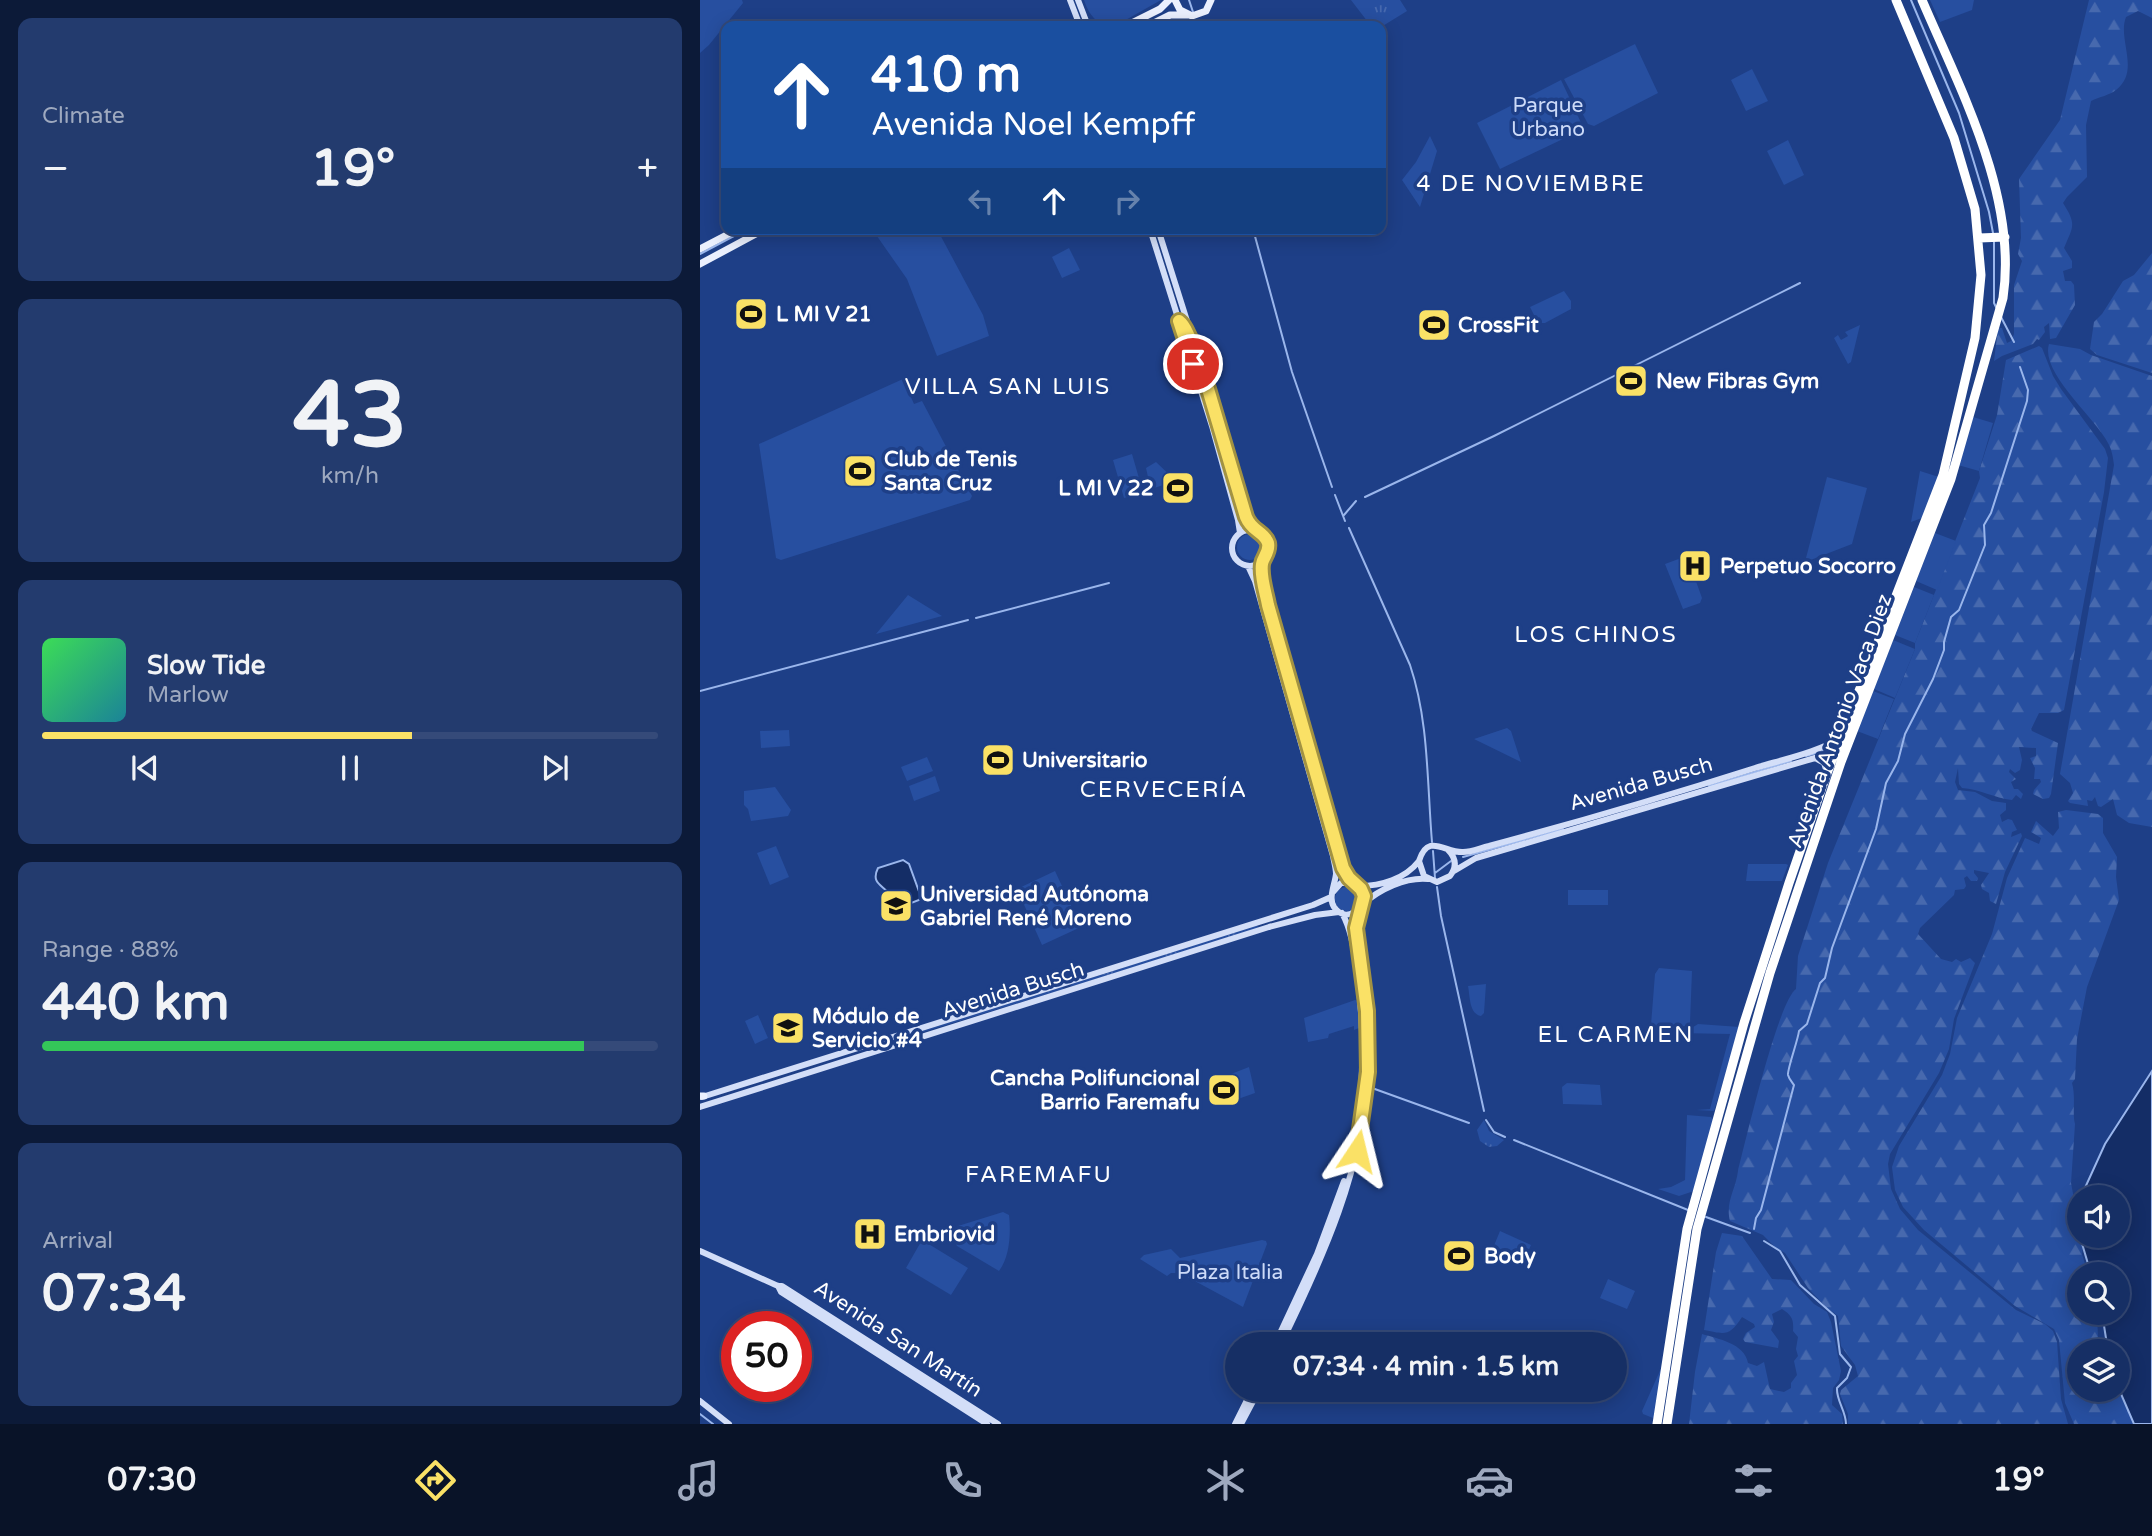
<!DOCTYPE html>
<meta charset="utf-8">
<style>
:root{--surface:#162f65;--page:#233b6e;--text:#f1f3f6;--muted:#9ea9bf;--line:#354a79;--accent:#fae166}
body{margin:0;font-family:"Varela Round",sans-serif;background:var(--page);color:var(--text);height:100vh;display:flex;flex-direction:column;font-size:26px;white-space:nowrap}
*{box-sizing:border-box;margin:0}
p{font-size:23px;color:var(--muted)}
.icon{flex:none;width:38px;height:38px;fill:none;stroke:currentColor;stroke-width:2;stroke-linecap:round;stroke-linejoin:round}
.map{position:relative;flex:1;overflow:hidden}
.sheet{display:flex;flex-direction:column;gap:18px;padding:18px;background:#0c1a38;width:700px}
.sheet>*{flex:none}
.banner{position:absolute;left:21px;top:21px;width:665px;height:214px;border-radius:14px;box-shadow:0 4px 18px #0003,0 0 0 2px var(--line);background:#1a4fa0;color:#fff;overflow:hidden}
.tools{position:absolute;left:1367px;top:1185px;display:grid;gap:14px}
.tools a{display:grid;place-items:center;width:63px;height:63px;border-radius:50%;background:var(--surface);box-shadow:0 4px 18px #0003,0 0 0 2px var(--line);font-size:35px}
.speed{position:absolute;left:21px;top:1311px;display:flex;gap:14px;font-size:35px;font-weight:700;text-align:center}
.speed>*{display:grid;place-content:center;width:91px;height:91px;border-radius:50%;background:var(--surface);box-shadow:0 4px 18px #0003,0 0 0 2px var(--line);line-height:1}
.speed .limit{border:10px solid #d22;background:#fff;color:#111}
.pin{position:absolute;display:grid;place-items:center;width:60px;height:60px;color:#fff;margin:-30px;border:4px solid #fff;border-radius:50%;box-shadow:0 2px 7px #0007}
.me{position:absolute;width:77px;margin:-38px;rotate:10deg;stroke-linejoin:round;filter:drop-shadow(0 0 5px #0008)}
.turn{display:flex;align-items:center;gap:24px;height:147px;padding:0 35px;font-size:32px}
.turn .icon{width:91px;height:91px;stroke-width:2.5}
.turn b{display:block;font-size:49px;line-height:60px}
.lanes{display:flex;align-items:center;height:66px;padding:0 35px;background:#0003;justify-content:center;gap:35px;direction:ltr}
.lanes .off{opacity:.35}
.big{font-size:52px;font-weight:800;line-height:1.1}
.sheet .card{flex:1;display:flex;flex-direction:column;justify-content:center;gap:10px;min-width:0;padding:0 24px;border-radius:14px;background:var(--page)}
.sheet .dial{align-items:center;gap:0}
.dial b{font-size:91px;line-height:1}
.song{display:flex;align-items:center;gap:21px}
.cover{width:84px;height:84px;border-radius:10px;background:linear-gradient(135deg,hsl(130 70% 55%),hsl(190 70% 35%))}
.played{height:7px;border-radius:4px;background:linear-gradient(90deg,var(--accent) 60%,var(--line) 60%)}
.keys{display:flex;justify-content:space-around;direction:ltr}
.heat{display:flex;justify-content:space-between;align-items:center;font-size:38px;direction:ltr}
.charge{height:10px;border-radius:5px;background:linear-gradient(90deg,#34c759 88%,var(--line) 0)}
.trip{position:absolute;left:525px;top:1332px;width:402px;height:70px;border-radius:35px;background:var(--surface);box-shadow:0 4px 18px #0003,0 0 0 2px var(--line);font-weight:800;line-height:70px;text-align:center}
.dock{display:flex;height:112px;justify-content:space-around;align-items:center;background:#091328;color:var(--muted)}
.dock .icon{width:49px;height:49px}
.dock .current{color:var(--accent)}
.dock b{font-size:32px;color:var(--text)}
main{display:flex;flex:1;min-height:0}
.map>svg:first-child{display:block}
</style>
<main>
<section class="sheet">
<div class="card"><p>Climate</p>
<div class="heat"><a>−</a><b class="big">19°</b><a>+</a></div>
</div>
<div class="card dial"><b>43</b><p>km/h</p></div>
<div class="card">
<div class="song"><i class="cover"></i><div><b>Slow Tide</b><p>Marlow</p></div></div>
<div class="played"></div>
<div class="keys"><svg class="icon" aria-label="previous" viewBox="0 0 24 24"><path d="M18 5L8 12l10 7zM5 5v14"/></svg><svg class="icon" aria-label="pause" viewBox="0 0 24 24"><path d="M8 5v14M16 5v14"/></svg><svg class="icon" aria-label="next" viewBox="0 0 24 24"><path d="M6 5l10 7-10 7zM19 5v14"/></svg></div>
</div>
<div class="card"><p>Range · 88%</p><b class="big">440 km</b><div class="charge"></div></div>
<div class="card"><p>Arrival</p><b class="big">07:34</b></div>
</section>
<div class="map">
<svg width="1452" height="1424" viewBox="0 0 1452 1424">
<defs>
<pattern id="grass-tufts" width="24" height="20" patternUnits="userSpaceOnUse" patternTransform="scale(1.75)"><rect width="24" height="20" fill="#274fa0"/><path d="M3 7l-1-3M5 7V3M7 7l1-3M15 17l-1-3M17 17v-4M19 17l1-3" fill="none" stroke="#4769ae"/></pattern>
<pattern id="forest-firs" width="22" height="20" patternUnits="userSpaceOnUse" patternTransform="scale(1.75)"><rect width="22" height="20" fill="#274fa0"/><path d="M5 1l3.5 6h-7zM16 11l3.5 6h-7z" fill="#4769ae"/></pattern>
</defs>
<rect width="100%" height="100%" fill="#1e3f87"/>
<!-- grass -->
<path fill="url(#grass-tufts)" d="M651,0H700L707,11L681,27L671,26Z
M635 899a12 12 0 1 1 24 0a12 12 0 1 1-24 0Z
M557,925L558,928L370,987L372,984Z
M362,987L364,989L177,1046L178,1045Z
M784,1120L789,1131L804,1140L797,1146L789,1147L780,1141L777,1130Z"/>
<!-- forest -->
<path fill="url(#forest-firs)" d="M1389,0H1452V18L1438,11L1426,17C1417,39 1441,71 1416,90C1410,95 1399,97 1391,101L1386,125L1387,177L1367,197L1363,203C1377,225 1373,226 1364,248L1372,261V268L1363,271L1365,281H1371L1374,285L1375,305L1356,338L1350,339L1349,323L1344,327L1345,332L1339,340L1337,339L1333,344L1302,356L1294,361L1298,328H1302L1307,343L1311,341L1314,334V285L1322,261L1318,254L1321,238L1319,179L1360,120Z
M1452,253V373L1397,355L1390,349L1394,322L1402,314L1423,281L1434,275Z
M1349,344L1380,349L1391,355L1452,376V827L1429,823L1417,815L1413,799L1401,807L1398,806L1395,797L1392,801L1387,800L1388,806L1370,803L1368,801L1373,793L1370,783L1360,774L1414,465C1413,457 1412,450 1408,443C1396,418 1340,373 1349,344Z
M1339,346L1342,348L1353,376L1361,389L1405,449L1408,458L1404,492L1364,710L1358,713H1339L1331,729L1332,731L1358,743L1351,794L1349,798L1343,799L1333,794L1334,790L1341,782L1340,779H1334L1335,768L1330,758L1336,756V748L1319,747L1322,760L1320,770L1315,773L1310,769L1309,772L1316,779L1311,782L1314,789H1318L1323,794L1321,799L1316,795L1312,800C1294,798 1280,789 1262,788L1259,784L1258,768L1255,782L1258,790L1275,792L1292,801L1306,803V810L1300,815L1302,822L1308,819L1312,820L1317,830L1312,832L1311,837L1321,833L1322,836L1305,872L1296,904L1290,901L1289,893L1282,889L1281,885L1289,873L1274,870V873L1278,878L1277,881H1271L1267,876L1264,878L1266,886L1264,889L1255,890L1254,895L1220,928L1218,934L1241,959L1252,962L1256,959L1261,962L1270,958L1275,963L1254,1019L1249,1049L1239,1073L1190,1154L1188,1164L1191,1189L1200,1209L1218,1230L1316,1310L1345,1324L1353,1331L1357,1342L1361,1399L1368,1424H1148V1414L1140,1394L1141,1390L1158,1376L1155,1365L1141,1346L1138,1316L1126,1307L1108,1288L1085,1253L1075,1247L1063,1235L1030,1221C1025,1202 1036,1189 1038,1171C1046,1140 1078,1002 1096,989L1098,956L1128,863L1215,649V643L1280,478L1279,471L1297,415L1306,360Z
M1366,810L1398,814L1403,818V833L1417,857L1416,877L1419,900L1387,987L1377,1039L1375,1079L1372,1083C1376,1097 1372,1114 1375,1124L1371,1183L1383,1247L1382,1254L1388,1274H1379V1312L1397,1313L1398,1339L1404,1351H1379V1390H1418V1387L1434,1424H1374L1365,1403L1359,1340L1354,1329L1315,1306L1224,1230L1203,1207L1195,1190L1192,1167L1199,1146L1242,1075L1250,1054L1257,1018L1292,934L1307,878L1325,838L1339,844L1341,838L1331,832L1336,821L1353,836L1359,828L1358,812Z
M1022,1233L1042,1236L1072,1279L1091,1280L1114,1304L1127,1312L1131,1322L1141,1371L1139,1380L1133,1388L1132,1405L1142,1414L1143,1424H989L995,1372L1002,1334C1018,1339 1044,1343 1048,1363L1057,1366L1064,1362L1070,1389L1084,1392L1091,1388V1383L1097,1375L1094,1361L1098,1356L1096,1349L1098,1337L1093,1331C1094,1320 1092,1315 1082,1309L1072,1314L1074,1322L1071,1330L1079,1341L1078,1348L1045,1342L1043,1339L1046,1333L1055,1327L1054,1324L1042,1317C1029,1337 1025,1334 1004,1330L1016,1252Z"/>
<!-- park -->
<path fill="#274fa0" d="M0,0H42L43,3L9,45L0,53Z
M384,0H461L415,26C397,26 389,15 384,0Z
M1230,0H1274L1272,10L1240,22Z
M935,44L958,93L894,126L888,124L864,79Z
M1052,69L1068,101L1046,111L1031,80Z
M861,80L884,129L800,169L777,123Z
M730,136L737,151L720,207L702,180L716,162Z
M1088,140L1104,175L1084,185L1067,151Z
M172,229H237L283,315L289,336L237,356L207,279Z
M369,248L380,270L362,278L352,257Z
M864,291L871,301V309L845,323H838L830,307Z
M1160,325L1151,362L1148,364L1134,338L1138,335L1141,340L1148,336L1145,332Z
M203,379L214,404L222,401L272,496L270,500L81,560L76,558L59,444Z
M1273,417L1293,423L1279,471L1258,465Z
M432,454L443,492L424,498L413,460Z
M456,462L476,481L454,488L450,486L446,468Z
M1220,471L1239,477L1222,518L1211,522Z
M1127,477L1167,488L1152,544L1108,561L1106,558Z
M1235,533L1256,541L1237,590L1216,581Z
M537 547a13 13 0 1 1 26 0a13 13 0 1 1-26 0Z
M984,557L988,559L1002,598L1000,603L983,609L965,564Z
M1214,587L1234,595L1215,643L1195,635Z
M208,595L242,616L176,634Z
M1193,640L1215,649L1195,698L1174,689Z
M1173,691L1194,699L1178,739L1157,731Z
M807,728L811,731L821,762L774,739Z
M89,730L90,746L61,748L60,731Z
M227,757L233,771L207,781L201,767Z
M235,776L240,791L214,801L209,786Z
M75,787L91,810L88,816L51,821L48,809L44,805V791Z
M76,846L89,877L70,885L57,853Z
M1048,864H1086L1088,865L1082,881H1046Z
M355,871L381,927L342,945L317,889Z
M868,890H908V905H868Z
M959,968L992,971L990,1023L988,1026L955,1027L951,1025L955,974Z
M786,984L784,1013L781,1016C769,1014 770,996 768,986Z
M655,1000L658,1001L659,1028L654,1030V1026L629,1034L628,1038L608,1042L604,1018Z
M58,1015L68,1038L55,1044L45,1021Z
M998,1024L1040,1027L1014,1111L996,1110L1010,1109L1030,1034L978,1033V1031H987Z
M549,1067L555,1093L521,1105L513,1081Z
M867,1083L900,1085L902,1105L863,1104L862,1087Z
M987,1115L1011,1117L1014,1120L994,1191L979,1196L958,1189L971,1187L985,1180Z
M303,1212L309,1215C311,1232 310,1257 299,1271L257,1246L254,1241V1229L258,1226Z
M800,1231L831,1245L824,1260L820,1262L795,1252L793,1248Z
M222,1240L268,1268L251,1295L206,1268Z
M562,1240L566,1241L567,1244L543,1307L480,1273H471L467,1276L440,1259L444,1255L471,1249L480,1258Z
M908,1279L935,1291L927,1309L900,1298Z
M963,1364L955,1417L953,1418L943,1414L942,1411Z"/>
<!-- water -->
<path fill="#142d66" stroke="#9ab6ec" stroke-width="2" d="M203,860L209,864L221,897L219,900L198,908L195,918L192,919L188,915L192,907L191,896C184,885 170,884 178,868Z
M1452,1071V1424H1434L1418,1387V1351H1408L1402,1313L1418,1312V1274H1391L1381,1240V1236H1418V1197H1384V1190L1405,1144Z"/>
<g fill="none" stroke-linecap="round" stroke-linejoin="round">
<!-- stream -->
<path stroke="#9ab6ec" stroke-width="2" d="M489,0L493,12
M1211,0L1259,113L1289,212L1293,233
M495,21L497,26
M553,229L592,372L632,487
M1294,242V303L1297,309
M0,254L47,229
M1301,317L1314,342
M635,495L645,521
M665,497L794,436L1100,283
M644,515L656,501
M649,528L710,665C729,721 727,784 732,842
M276,618L409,583
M0,691L268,620
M1106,756L1130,749
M1009,786L1091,761
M733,851L735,878
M763,857L863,829
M735,873L751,861
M737,887L741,916L784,1111
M672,1088L769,1123
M786,1120L794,1132L805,1137
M814,1140L988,1210
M1006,1217L1050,1233
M1054,1229L1056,1218L1061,1210L1094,1085C1092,1082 1089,1079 1088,1075C1087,1070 1098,1040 1099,1031L1107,1024L1120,983L1125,978L1132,948L1176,829L1186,783L1198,761L1205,734L1233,679L1244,650V642L1251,617L1259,610L1285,545L1284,525L1291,513L1327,401L1328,390L1320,367
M1064,1241L1080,1251L1100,1285L1135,1316L1140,1354L1151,1367L1147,1378L1137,1388C1136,1400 1146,1411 1146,1424
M0,1414L13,1424"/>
<!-- secondary -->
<path stroke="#d3def8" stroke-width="6" d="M370,0L380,26
M378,0L388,26
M450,229L512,426L538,520L540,533
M458,229L505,378L546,518L553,530
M532 548a18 18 0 1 1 36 0a18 18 0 1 1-36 0Z
M562,561L568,605L619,787L643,868L653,883
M548,566L555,581L633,856C634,862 636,868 636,874C635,884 628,898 634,907C646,924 665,909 663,893L653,883H641L633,892
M748,850C756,858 757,867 750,876L737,882L724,876L719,861C728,832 745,853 763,852C772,852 780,848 789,846C878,822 967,796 1055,768C1077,761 1124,751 1140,737
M754,871L776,858L1115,758L1124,763L1127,772
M659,886C681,886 705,879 719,861
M663,904C680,889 705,877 728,879
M642,913C652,931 654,952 657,972C665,1033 665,1096 651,1157
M2,1097L613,905L631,897
M0,1107L569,927L615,915L639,912
M0,1251L78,1286H82L298,1424
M78,1286L81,1292L287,1424
M575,1344L617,1254L644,1181
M581,1344C623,1258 664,1168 668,1071C670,1041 668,1010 664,980C661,954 653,931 662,906
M0,1401L29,1424
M535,1424L552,1390
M541,1424L559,1390"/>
<!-- primary -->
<path stroke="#ebf0fe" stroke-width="7" d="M475,0L480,10L492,16L506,11L511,0
M426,26L460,9L469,0
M448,26L470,15H487
M0,249L38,229
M0,264L65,229
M0,1096H4"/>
<!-- highway -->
<path stroke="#fff" stroke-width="9" d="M1279,238L1305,237
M957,1424L987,1229L1044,1023L1089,883L1127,773L1243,475L1275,338L1281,275L1275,209L1254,138L1196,0
M967,1424L997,1229L1070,973L1141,762L1251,479L1303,298C1318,197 1261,91 1222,0"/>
</g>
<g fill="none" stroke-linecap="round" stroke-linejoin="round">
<defs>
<path id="route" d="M493,364L479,321C488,328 487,338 495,345L546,517C552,532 564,531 568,543C570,552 563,557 562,564C560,577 566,593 568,605L643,868L649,878L661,889L664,896L656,928L667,1011L668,1072L657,1151"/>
</defs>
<!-- route casing -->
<use href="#route" stroke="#a29242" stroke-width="18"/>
<!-- route -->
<use href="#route" stroke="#fae166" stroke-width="12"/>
</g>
<!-- icons -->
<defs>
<symbol id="stadium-square" viewBox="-11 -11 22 22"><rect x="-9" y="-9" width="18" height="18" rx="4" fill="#fae166" stroke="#1e3f87"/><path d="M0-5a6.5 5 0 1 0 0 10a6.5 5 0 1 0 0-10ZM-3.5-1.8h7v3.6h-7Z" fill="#111"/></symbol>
<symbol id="hospital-square" viewBox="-11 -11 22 22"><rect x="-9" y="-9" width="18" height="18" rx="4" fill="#fae166" stroke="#1e3f87"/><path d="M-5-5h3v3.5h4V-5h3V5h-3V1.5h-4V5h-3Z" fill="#111"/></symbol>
<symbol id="university-square" viewBox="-11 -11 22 22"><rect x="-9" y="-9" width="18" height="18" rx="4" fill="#fae166" stroke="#1e3f87"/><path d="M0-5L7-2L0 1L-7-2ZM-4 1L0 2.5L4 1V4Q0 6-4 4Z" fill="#111"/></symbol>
</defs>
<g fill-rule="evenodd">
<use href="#stadium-square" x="32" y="295" width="38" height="38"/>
<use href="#stadium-square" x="715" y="306" width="38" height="38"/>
<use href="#stadium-square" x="912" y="362" width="38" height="38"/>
<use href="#stadium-square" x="141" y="452" width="38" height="38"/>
<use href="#stadium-square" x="459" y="469" width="38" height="38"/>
<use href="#hospital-square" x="976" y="547" width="38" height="38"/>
<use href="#stadium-square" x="279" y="741" width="38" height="38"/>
<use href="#university-square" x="177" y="887" width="38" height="38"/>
<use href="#university-square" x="69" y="1009" width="38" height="38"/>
<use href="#stadium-square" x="505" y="1071" width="38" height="38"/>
<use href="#hospital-square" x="151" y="1215" width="38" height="38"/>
<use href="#stadium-square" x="740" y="1237" width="38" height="38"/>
</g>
<g text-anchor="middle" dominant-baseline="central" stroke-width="7" stroke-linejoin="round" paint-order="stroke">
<!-- park labels -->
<g font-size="21" fill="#ccdaf8" stroke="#1e3f87">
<text x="848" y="105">Parque<tspan x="848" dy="24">Urbano</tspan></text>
<text x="530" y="1272">Plaza Italia</text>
</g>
<!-- poi labels -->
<g font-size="21" font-weight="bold" fill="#fff" stroke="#1e3f87" text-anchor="start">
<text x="76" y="314">L MI V 21</text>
<text x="758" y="325">CrossFit</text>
<text x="956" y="381">New Fibras Gym</text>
<text x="184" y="459">Club de Tenis<tspan x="184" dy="24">Santa Cruz</tspan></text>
<text x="454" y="488" text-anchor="end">L MI V 22</text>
<text x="1020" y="566">Perpetuo Socorro</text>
<text x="322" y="760">Universitario</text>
<text x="220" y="894">Universidad Autónoma<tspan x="220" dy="24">Gabriel René Moreno</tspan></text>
<text x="112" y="1016">Módulo de<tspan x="112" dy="24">Servicio #4</tspan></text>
<text x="500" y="1078" text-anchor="end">Cancha Polifuncional<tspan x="500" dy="24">Barrio Faremafu</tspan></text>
<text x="194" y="1234">Embriovid</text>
<text x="784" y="1256">Body</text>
</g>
<!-- street labels -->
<g font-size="21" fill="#fff" stroke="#1e3f87">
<text transform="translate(1140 721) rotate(-70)">Avenida Antonio Vaca Diez</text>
<text transform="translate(941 784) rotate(-16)">Avenida Busch</text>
<text transform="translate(313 990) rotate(-17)">Avenida Busch</text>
<text transform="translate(198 1339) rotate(33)">Avenida San Martín</text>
</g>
<!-- neighbourhood labels -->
<g font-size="23" letter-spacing="2" fill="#fff" stroke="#1e3f87">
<text x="831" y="184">4 DE NOVIEMBRE</text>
<text x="308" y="387">VILLA SAN LUIS</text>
<text x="896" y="635">LOS CHINOS</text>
<text x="464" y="790">CERVECERÍA</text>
<text x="916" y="1035">EL CARMEN</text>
<text x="339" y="1175">FAREMAFU</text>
</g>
</g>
</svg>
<div class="tools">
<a><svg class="icon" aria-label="sound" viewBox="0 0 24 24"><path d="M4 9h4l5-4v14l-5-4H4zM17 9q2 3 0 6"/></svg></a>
<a><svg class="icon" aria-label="search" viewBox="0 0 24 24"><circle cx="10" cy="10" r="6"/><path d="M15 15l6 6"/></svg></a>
<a><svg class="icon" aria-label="layers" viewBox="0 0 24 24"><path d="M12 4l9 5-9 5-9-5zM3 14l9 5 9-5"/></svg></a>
</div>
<div class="speed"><div class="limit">50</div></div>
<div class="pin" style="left:493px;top:364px;background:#d93025"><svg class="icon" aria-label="arrive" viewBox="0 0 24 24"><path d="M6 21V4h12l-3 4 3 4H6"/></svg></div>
<svg class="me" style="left:657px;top:1151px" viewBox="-20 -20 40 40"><path d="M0-17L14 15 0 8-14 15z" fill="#fae166" stroke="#fff" stroke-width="4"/></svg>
<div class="trip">07:34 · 4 min · 1.5 km</div>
<div class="banner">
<div class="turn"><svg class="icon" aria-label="ahead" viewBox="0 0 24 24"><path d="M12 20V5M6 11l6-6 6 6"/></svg><div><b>410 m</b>Avenida Noel Kempff</div></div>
<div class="lanes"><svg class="icon off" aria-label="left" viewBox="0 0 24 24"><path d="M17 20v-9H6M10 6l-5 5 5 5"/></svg><svg class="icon" aria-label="ahead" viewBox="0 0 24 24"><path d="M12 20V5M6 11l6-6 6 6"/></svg><svg class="icon off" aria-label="right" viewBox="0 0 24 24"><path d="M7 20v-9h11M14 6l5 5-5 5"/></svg></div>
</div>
</div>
</main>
<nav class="dock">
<b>07:30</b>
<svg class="icon current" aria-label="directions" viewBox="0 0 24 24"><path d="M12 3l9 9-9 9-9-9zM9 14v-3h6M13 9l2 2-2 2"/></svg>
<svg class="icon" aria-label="music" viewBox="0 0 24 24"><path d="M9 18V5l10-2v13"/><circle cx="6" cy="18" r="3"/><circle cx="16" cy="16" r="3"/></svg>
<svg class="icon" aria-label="phone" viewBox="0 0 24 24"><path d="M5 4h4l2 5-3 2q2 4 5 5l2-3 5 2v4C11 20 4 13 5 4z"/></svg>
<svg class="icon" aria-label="climate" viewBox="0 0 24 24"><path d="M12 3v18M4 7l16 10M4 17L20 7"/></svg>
<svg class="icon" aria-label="car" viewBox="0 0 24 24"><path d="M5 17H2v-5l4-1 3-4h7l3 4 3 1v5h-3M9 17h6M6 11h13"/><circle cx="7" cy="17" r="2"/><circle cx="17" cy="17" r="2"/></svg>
<svg class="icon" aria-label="filters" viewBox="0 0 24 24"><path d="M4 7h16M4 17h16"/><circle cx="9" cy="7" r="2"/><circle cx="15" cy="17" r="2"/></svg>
<b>19°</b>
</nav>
